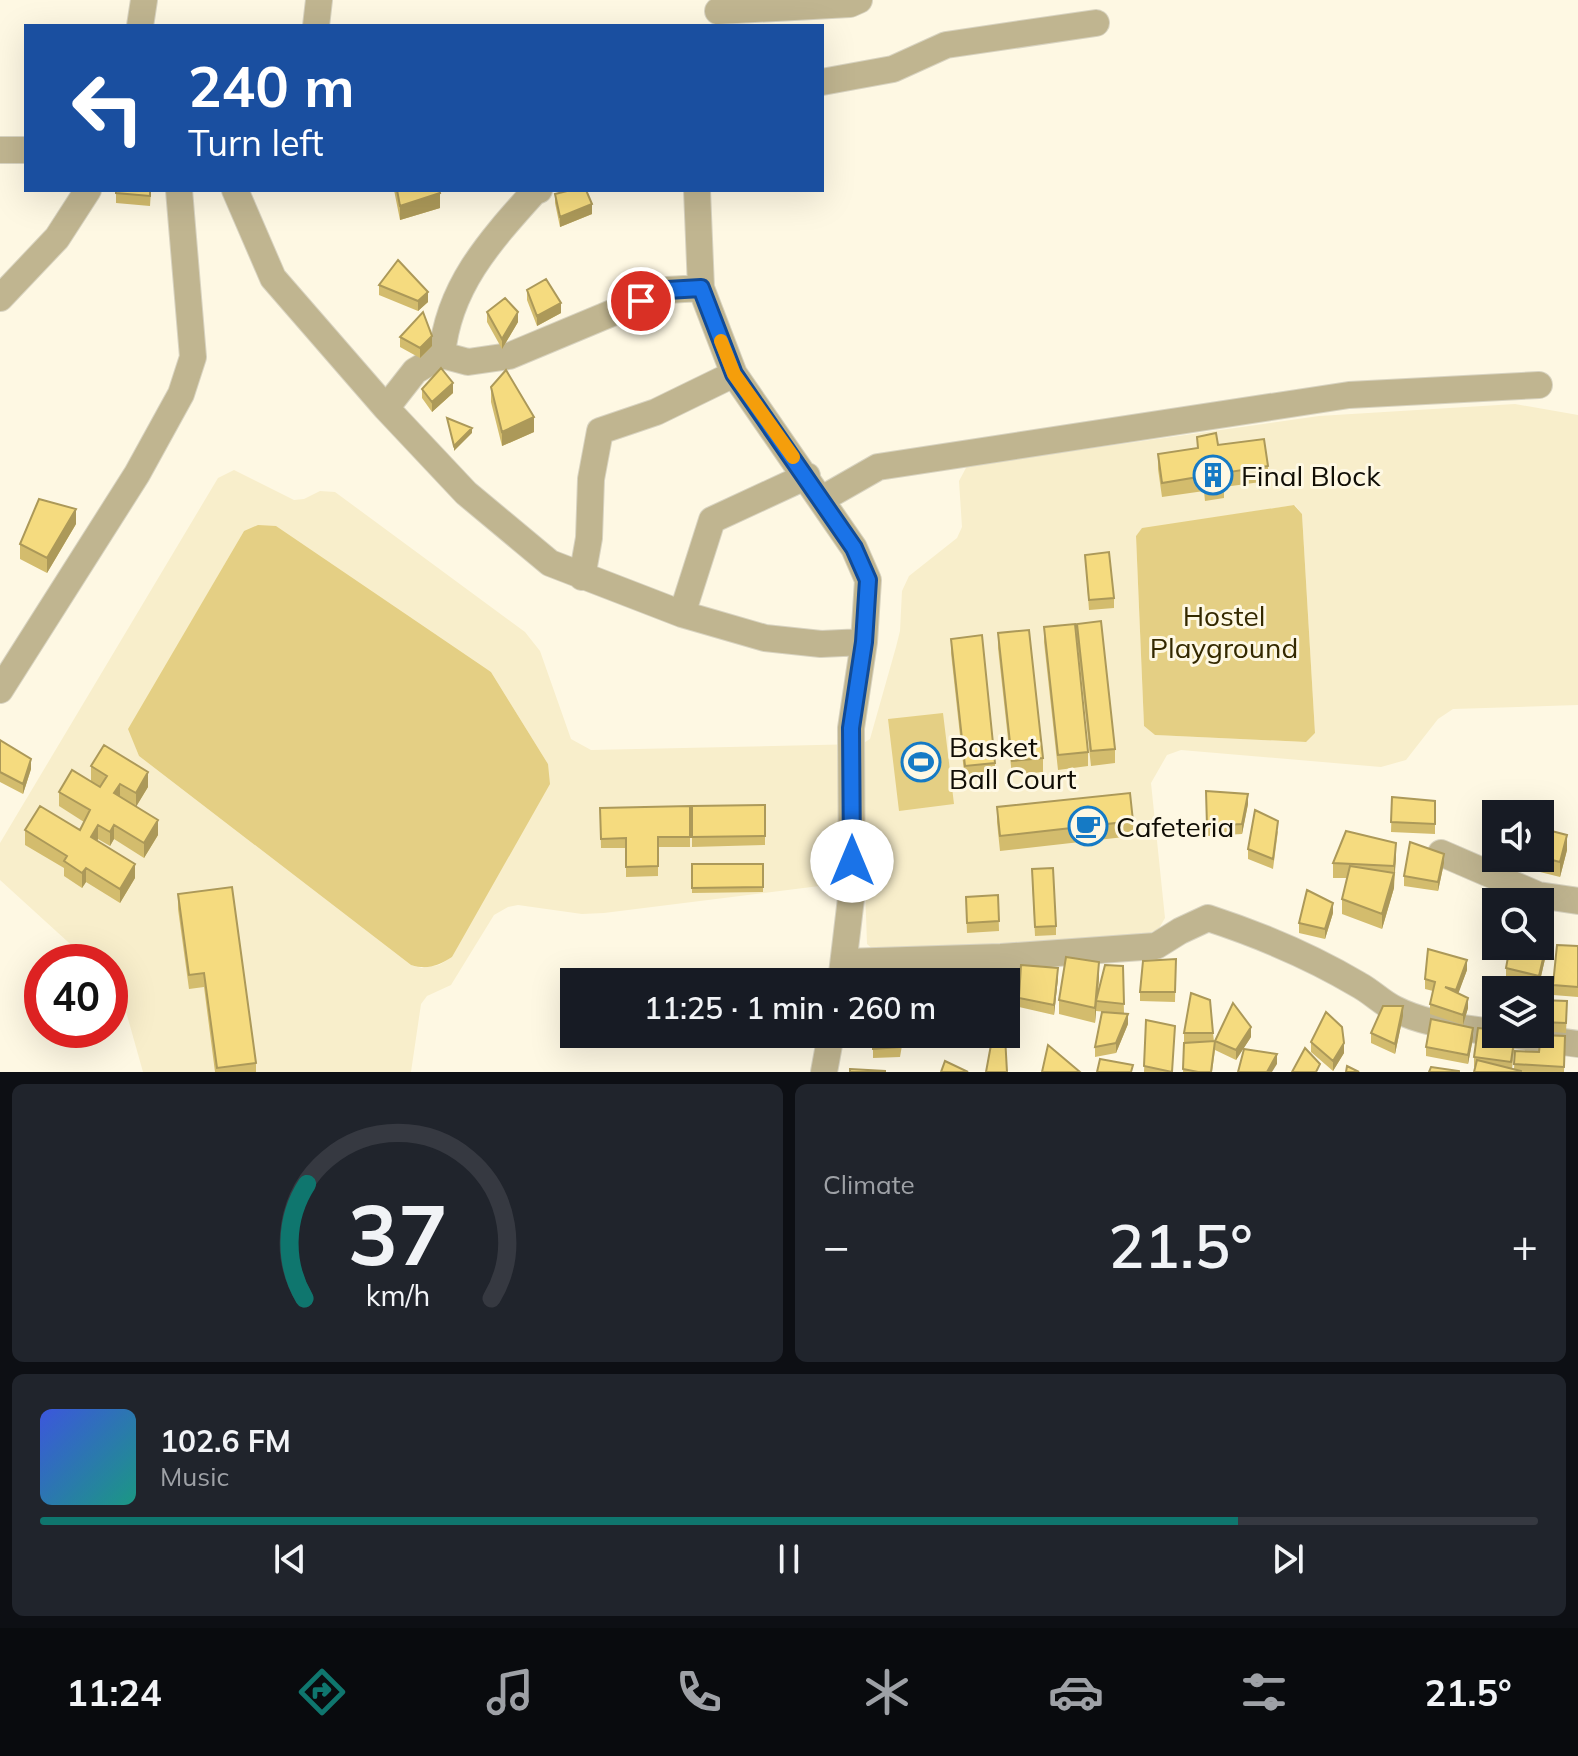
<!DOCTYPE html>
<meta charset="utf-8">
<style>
:root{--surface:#171b24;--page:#20242c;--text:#f1f3f6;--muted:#9ea1a6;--line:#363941;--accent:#0f766e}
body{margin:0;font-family:Mulish,sans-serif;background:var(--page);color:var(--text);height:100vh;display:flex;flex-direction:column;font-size:30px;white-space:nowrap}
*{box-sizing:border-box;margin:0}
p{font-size:26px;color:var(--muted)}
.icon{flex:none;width:44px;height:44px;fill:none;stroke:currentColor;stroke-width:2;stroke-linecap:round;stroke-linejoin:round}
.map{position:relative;height:1072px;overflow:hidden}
.drawer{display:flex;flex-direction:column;gap:12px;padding:12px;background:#0d0f14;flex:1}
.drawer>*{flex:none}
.guide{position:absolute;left:24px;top:24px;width:800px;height:168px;border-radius:0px;box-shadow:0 8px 32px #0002;background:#1a4fa0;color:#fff;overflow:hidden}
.controls{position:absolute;left:1482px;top:800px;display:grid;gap:16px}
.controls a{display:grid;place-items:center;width:72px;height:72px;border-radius:0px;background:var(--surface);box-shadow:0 8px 32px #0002;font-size:40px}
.speed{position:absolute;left:24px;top:944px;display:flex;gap:16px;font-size:40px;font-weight:700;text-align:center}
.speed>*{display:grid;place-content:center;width:104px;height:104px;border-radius:50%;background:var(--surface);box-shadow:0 8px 32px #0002;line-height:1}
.speed .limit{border:12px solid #d22;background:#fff;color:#111}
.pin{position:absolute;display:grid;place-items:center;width:68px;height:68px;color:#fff;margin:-34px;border:4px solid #fff;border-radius:50%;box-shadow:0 2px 8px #0007}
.me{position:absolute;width:88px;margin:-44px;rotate:0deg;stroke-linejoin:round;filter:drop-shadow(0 0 6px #0008)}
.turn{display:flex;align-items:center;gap:28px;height:168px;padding:0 32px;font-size:36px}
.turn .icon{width:104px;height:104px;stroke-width:2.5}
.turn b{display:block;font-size:56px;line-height:68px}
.big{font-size:60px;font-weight:600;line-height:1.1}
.drawer .widget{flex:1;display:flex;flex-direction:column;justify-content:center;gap:12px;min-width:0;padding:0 28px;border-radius:12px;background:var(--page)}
.drawer .dial{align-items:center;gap:0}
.dial svg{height:208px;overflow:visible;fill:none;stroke:var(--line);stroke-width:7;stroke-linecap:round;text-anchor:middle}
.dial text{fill:var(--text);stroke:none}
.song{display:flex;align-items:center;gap:24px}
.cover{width:96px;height:96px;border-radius:12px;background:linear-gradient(135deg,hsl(230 70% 55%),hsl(170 70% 35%))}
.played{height:8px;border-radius:4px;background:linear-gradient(90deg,var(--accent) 80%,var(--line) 80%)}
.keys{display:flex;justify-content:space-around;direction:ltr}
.heat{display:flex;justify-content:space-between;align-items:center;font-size:44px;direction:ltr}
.drawer .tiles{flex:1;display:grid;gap:12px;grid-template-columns:1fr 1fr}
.widget:last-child{grid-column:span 2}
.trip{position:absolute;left:560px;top:968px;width:460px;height:80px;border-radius:0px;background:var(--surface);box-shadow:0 8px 32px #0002;font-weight:600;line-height:80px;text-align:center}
.tab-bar{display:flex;height:128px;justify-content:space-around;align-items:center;background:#090b0e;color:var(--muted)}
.tab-bar .icon{width:56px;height:56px}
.tab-bar .active{color:var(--accent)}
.tab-bar b{font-size:36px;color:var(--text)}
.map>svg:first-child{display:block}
</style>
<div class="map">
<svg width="1578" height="1072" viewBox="0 0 1578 1072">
<rect width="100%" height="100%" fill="#fef8e3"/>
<!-- built -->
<path fill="#f8eecb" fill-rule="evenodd" d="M1515,404L1578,415V705L1453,709L1438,719L1406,760L1381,767L1181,750L1167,755L1151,783L1165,918L1158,930L1130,939L875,951L867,944L865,886L859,881L604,913L582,914L518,905L508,907L494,915L451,985L427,996L421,1004L411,1072H143L123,1001L110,983V962H90L0,880V843L218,478L234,470L294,500L304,499L320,491L335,492L525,632L540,651L571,739L591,750L862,744L870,739L896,647L900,631L902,591L909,576L957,538L962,527L959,481L967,466L1319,416ZM1295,505L1302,514L1315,733L1305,742L1155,735L1144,726L1136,536L1142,529ZM244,531L491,672L548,764L452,957L439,965L422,968L411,965L139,756L129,729Z"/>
<!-- green -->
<path fill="#e4cf84" d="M1294,505L1302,514L1315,733L1306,742L1155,735L1144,726L1136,536L1142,528Z
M258,525L276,526L491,672L548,764L550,784L452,957C438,966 427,970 411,965L139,756L128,729L244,531Z
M943,713L954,804L899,811L888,719Z"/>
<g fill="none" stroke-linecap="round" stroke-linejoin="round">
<defs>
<path id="minor" d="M718,11L850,4L859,0
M140,26L144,0
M316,26L319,0
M822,82L893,69L946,45L1096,23
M0,150H26
M235,190L273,278L386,408L466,493L550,563L682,614L765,638L821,644L864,642
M697,190L701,288L734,374L854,548L868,580L864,642L851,728L852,890L841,982
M0,298L57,238L88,190
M442,355C448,287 490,241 534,192L539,190
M386,408L415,371L442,355L468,362L509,356L667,290L701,288
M822,499L878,467L1349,395L1539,385
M582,577L589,538L591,479L600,431L656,412L734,374
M682,614L712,520L807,476
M0,690L137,474L181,394L193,357L179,190
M1441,853L1538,895L1578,901
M845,962L1001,957L1156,946L1180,931L1208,918C1260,935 1312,957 1359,985C1372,992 1382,1003 1395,1009C1426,1025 1462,1027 1496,1033
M1504,1034L1578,1044
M824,1072L831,1034"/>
</defs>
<!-- minor casing -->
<use href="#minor" stroke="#d8d3c0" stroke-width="28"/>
<!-- minor -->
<use href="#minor" stroke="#c0b590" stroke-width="26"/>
</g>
<!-- wall -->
<path fill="#d3bc6d" d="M116,190H151L150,206L116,203Z
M394,190H439L440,208L400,220Z
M555,194L592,214L560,227L555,203Z
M379,285L428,302L418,311L379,295Z
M527,290L561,313L537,326L527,300Z
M487,312L518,322L502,349L487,322Z
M400,337L432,346L420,358L400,347Z
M491,387L534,432L502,446L491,402Z
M422,389L453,393L432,412L422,398Z
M1197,437L1268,466V481L1224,487V498L1205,501L1204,491L1162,497L1158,469V454L1197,448Z
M76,524L47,573L20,559V544Z
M1085,555L1114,598V608L1089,610Z
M1077,624L1115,749V763L1091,766L1077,638Z
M1044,627L1088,752V766L1058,770L1044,642Z
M998,633L1043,758V772L1012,775L998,648Z
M951,639L995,763V777L965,781L951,653Z
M0,740L31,769L23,794L0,782Z
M91,766L148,787L136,806L158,835L144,858L114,839L110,846L98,839V841L135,878L120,903L86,882L82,888L64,876V868L25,845V830H80L84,822L59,806V792L91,781Z
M1206,791L1248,804L1242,834L1207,836Z
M1392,797L1435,801V834L1391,832Z
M765,805V845L692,847V806Z
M690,806V847H658V876L626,877V848H601L600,808Z
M997,807L1133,821V836L1000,851L997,822Z
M1540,828L1567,850L1560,877L1512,865V858H1540Z
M1278,831L1273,869L1248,859V849Z
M1396,857L1394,888L1382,929L1342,914V899L1347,878H1333V863Z
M1444,863L1438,891L1404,886V876Z
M692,864H763V892L692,893Z
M1032,879L1056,926V935L1035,936Z
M178,894L256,1063V1072H215L204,987L189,989L178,909Z
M998,895L999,931L967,933L966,907Z
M1333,913L1325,939L1299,933V923Z
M1578,946V997L1553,995V985Z
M1176,959L1175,1002L1140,1001V992Z
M1545,959L1539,985L1506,978V968Z
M1123,966L1124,1014L1128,1024L1116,1053L1095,1057V1047L1117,1013L1096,1011L1095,1023L1059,1014V1000L1099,977L1098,995Z
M1467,970L1458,993L1468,1008L1463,1025L1430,1014V1004L1433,991L1425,989V979Z
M1058,978L1054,1015L1019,1007V998Z
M1540,1000L1567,1011L1566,1033L1540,1031Z
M1403,1016L1395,1054L1371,1043V1033Z
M1146,1020L1173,1072H1144Z
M1184,1033H1213L1215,1050L1212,1072H1183L1184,1043H1193L1184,1042Z
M873,1034H904L900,1057L873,1058Z
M915,1034H952V1039L915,1045Z
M1565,1036L1564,1072H1474L1476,1067H1474V1057L1515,1043L1512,1069H1514L1515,1051L1539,1052Z
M1251,1037L1236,1060L1215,1050V1041Z
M1473,1038L1468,1064L1426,1056V1047Z
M1311,1042L1344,1053L1333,1071L1311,1052Z"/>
<!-- shaded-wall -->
<path fill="#ac9959" d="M440,193V208L400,220V206Z
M592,204V214L560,227V217Z
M428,292V302L418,311V301Z
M561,303V313L537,326V316Z
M518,312V322L502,349V339Z
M432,336V346L420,358V348Z
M453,383V393L432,412V402Z
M534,417V432L502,446V432Z
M472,428V433L454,451V446Z
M76,509V524L47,573V558Z
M31,759V769L23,794V784Z
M148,772V787L136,807V793Z
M120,784V798L114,793Z
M1248,794V804L1242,834V824Z
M158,820V835L144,858V843Z
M98,825V839L91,851V837Z
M114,825V839L110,846V832Z
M1567,835V850L1560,877V862Z
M1396,843V857L1394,881V866Z
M1444,854V863L1438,891V882Z
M135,864V878L120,903V889Z
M86,868V882L82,888V873Z
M1394,873V888L1382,929V914Z
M1333,903V913L1325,939V929Z
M1545,950V959L1539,985V976Z
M1467,960V970L1456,1000V990Z
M1099,962V977L1095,1023V1008Z
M1058,968V978L1054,1015V1005Z
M1468,998V1008L1463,1025V1015Z
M1403,1006V1016L1395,1054V1044Z
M1128,1014V1024L1116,1053V1043Z
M1251,1027V1037L1236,1060V1050Z
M1473,1028V1038L1468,1064V1055Z
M1344,1043V1053L1333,1071V1061Z
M1277,1054V1064L1272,1072H1267Z"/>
<!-- building -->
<path fill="#f5db7f" stroke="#ac9959" stroke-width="2" d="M116,190H150V196L116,193Z
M397,190H439L440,193L400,206Z
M571,190H586L592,204L560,217L555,194Z
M398,260L428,292L418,301L379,285Z
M546,279L561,303L537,316L527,290Z
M505,298L518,312L502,339L487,312Z
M423,312L432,336L420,348L400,337Z
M441,368L453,383L432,402L422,389Z
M506,370L534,417L502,432L491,387Z
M447,418L472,428L454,446Z
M1216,433L1218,445L1264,439L1268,466L1223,473L1224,483L1205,486L1204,476L1162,483L1158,454L1198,448L1197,437Z
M39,499L76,509L47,558L20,544Z
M1109,552L1114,598L1089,600L1085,555Z
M1101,621L1115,749L1091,751L1077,624Z
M1075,624L1088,752L1058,755L1044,627Z
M1029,630L1043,758L1012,761L998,633Z
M982,635L995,763L965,766L951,639Z
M0,740L31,759L23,784L0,772Z
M104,745L148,772L136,793L120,784L114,793L158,820L144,843L114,825L110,832L98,825L91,837L135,864L120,889L86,868L82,873L64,861L67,856L25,830L40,806L80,830L90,810L59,792L72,770L100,787L107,776L91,766Z
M1206,791L1248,794L1242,824L1207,826Z
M1130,793L1133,821L1000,836L997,807Z
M1392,797L1435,801V824L1391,822Z
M765,805V836L692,837V806Z
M690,806V837H658V866L626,867V838L601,839L600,808Z
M1255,810L1278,821L1273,859L1248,849Z
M1540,828L1567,835L1560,862L1540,857Z
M1346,831L1396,843L1394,866L1333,863Z
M1410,842L1444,854L1438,882L1404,876Z
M692,864H763V887L692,888Z
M1350,866L1394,873L1382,914L1342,899Z
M1053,868L1056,926L1035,927L1032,869Z
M232,887L256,1063L217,1068L204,973L189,975L178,894Z
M1307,890L1333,903L1325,929L1299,923Z
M998,895L999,921L967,923L966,897Z
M1557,945L1578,946V987L1553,985Z
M1510,946H1528L1545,950L1539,976L1506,968Z
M1428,949L1467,960L1456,990L1445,987L1468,998L1463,1015L1430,1004L1435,982L1425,979Z
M1066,957L1099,962L1095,1008L1059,1000Z
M1176,959L1175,992H1140L1143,961Z
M1021,965L1058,968L1054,1005L1019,998Z
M1105,965L1123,966L1124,1004L1096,1001Z
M1191,993L1210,1000L1213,1033H1184Z
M1540,1000L1567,1001L1566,1023L1540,1022Z
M1233,1003L1251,1027L1236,1050L1215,1041Z
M1383,1006H1403L1395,1044L1371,1033Z
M1102,1012L1128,1014L1116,1043L1095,1047Z
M1326,1012L1342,1027L1344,1043L1333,1061L1311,1042Z
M1431,1019L1473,1028L1468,1055L1426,1047Z
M1146,1020L1175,1026L1172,1072L1144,1066Z
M1478,1028L1496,1030V1034H1515L1511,1062L1474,1057Z
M873,1034H902L900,1047L873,1049Z
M993,1034L1005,1036L1007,1072H986Z
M1541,1035L1565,1036L1564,1067L1514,1064L1515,1051L1539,1052Z
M1215,1041L1211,1072H1198L1183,1069L1184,1043Z
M1048,1045L1080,1072H1042Z
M1305,1048L1320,1064L1316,1072H1292Z
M1244,1049L1277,1054L1267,1072H1238Z
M1100,1059L1133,1065L1131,1072H1097Z
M1477,1060L1521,1071V1072H1474Z
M945,1061L968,1072H941Z
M1347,1066L1359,1072H1346Z
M1431,1067L1459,1071V1072H1429Z
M850,1069L885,1071V1072H850Z"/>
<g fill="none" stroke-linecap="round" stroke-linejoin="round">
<defs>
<path id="route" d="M641,301L667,290L701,288L734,374L854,548L868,580L864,642L851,728L852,861"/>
</defs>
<!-- route casing -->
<use href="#route" stroke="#114b97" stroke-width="20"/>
<!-- route -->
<use href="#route" stroke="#1a73e8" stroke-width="14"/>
<!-- slow -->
<path stroke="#f59e0b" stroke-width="14" d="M721,341L734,374L793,457"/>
</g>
<!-- icons -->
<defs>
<symbol id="building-ring" viewBox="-11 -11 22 22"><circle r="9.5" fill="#fef8e3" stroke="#157ac5" stroke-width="1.5"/><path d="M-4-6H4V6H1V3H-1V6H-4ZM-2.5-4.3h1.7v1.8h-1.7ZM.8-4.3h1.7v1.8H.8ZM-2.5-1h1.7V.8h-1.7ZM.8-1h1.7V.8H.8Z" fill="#157ac5"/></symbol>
<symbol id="stadium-ring" viewBox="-11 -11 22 22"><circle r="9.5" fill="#fef8e3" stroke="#157ac5" stroke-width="1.5"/><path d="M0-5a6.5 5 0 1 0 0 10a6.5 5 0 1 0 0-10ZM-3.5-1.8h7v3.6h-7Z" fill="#157ac5"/></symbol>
<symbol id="cafe-ring" viewBox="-11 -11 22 22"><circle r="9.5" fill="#fef8e3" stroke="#157ac5" stroke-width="1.5"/><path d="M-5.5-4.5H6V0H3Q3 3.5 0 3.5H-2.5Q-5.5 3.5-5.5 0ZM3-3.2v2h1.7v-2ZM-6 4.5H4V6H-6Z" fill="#157ac5"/></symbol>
</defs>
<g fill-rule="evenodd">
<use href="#building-ring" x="1191" y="453" width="44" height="44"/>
<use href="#stadium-ring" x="899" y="740" width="44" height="44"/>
<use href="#cafe-ring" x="1066" y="804" width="44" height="44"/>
</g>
<g text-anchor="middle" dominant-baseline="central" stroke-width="6" stroke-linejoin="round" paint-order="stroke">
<!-- poi labels -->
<g font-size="28" fill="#110e06" stroke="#fef8e3" text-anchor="start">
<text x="1241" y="475">Final Block</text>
<text x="949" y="746">Basket<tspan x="949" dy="32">Ball Court</tspan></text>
<text x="1116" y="826">Cafeteria</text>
</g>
<!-- park labels -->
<g font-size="28" fill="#342900" stroke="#fef8e3">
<text x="1224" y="615">Hostel<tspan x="1224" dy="32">Playground</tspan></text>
</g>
</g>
</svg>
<div class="controls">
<a><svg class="icon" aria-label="sound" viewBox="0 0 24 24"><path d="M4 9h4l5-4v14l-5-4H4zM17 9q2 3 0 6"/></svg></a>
<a><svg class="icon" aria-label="search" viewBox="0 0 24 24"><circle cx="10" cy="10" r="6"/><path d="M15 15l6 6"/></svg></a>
<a><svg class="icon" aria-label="layers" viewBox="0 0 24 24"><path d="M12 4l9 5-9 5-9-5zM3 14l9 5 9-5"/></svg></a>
</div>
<div class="speed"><div class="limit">40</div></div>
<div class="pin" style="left:641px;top:301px;background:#d93025"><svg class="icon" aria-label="arrive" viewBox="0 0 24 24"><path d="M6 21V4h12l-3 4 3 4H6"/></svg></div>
<svg class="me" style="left:852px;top:861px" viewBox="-20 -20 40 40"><circle r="19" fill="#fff"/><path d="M0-13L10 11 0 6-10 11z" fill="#1a73e8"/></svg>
<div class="trip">11:25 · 1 min · 260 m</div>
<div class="guide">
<div class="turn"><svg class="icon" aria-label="left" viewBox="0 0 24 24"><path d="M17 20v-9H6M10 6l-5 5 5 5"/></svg><div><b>240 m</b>Turn left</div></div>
</div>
</div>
<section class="drawer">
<div class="tiles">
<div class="widget dial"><svg viewBox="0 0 100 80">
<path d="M14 69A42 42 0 1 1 86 69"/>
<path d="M14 69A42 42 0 0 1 15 25" stroke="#0f766e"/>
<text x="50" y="56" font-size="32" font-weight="700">37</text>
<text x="50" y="72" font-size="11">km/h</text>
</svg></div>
<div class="widget"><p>Climate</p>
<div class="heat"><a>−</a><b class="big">21.5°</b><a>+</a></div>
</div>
<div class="widget">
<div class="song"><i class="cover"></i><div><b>102.6 FM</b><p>Music</p></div></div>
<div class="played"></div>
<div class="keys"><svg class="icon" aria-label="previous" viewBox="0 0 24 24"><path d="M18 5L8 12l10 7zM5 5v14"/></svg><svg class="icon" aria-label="pause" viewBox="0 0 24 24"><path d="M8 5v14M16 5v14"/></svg><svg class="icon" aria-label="next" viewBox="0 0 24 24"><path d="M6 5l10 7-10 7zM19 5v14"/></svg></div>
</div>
</div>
</section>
<nav class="tab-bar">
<b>11:24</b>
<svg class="icon active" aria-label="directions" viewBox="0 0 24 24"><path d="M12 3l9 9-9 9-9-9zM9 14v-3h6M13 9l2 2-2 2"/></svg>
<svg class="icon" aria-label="music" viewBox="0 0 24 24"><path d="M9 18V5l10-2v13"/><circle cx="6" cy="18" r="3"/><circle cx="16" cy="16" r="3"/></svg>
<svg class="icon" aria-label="phone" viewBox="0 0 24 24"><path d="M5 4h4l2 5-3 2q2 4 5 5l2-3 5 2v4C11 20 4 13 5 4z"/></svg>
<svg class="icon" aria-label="climate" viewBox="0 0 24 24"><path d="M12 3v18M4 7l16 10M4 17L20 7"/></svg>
<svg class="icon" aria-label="car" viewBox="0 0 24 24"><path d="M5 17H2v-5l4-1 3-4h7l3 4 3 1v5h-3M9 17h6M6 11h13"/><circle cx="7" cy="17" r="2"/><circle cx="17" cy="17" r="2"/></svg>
<svg class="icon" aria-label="filters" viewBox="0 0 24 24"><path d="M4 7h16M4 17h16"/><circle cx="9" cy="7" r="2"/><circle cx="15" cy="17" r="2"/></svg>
<b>21.5°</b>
</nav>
